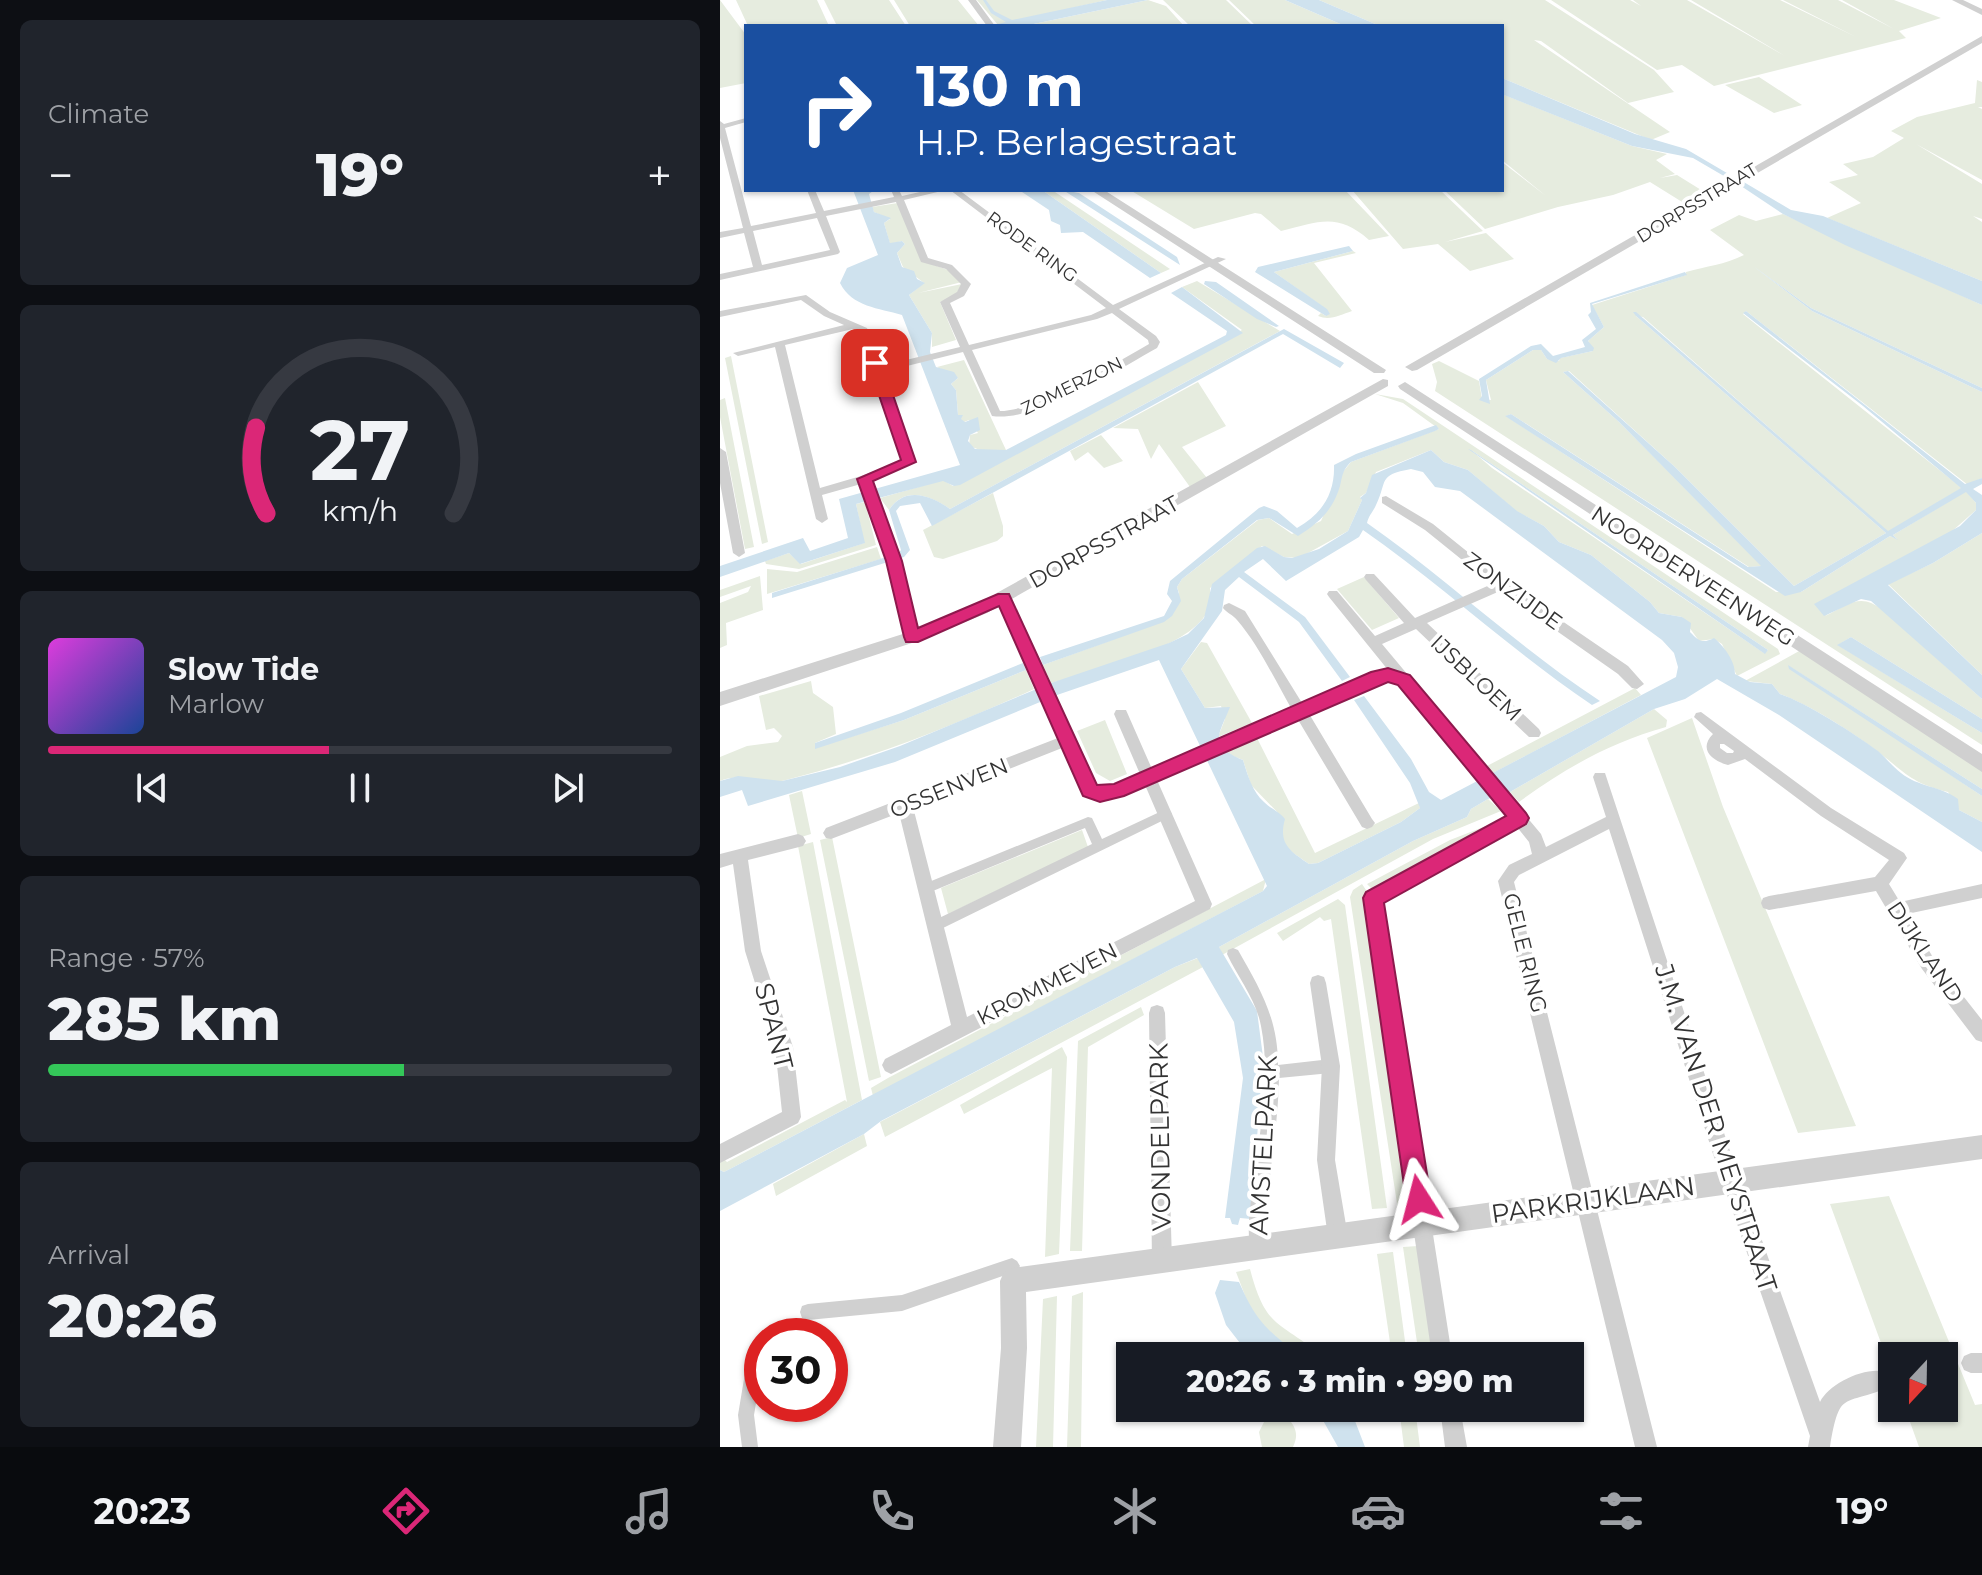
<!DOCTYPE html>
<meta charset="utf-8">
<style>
:root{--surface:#171b24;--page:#20242c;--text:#f1f3f6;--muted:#9ea1a6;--line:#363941;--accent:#db2777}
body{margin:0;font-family:Montserrat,sans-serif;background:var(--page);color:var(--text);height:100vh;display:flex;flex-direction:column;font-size:30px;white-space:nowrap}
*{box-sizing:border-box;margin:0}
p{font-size:26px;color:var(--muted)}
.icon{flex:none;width:44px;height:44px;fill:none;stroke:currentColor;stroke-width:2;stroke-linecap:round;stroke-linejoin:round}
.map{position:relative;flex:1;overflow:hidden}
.drawer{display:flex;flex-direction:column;gap:20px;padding:20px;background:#0d0f14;width:720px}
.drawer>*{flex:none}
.guide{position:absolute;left:24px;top:24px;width:760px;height:168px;border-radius:0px;box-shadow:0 2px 6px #0004;background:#1a4fa0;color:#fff;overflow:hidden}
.needle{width:52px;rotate:202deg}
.tools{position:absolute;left:1158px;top:1342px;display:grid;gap:16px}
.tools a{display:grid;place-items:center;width:80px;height:80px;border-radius:0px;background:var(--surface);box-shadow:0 2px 6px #0004;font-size:40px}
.speed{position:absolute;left:24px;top:1318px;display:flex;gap:16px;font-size:40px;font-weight:700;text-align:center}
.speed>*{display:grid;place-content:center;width:104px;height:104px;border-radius:50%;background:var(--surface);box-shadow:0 2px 6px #0004;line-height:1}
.speed .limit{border:12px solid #d22;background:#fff;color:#111}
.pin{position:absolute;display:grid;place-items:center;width:68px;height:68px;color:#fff;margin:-34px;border-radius:16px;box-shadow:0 4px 12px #0006}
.me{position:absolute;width:88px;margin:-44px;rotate:351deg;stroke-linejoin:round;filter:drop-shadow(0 0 6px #0008)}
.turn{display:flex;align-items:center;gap:28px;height:168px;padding:0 40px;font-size:36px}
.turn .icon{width:104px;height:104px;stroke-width:2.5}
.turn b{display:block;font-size:56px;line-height:68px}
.big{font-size:60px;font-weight:800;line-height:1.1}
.drawer .widget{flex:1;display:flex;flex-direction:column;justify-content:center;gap:12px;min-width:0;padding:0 28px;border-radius:12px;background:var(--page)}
.drawer .dial{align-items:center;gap:0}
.dial svg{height:208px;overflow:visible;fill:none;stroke:var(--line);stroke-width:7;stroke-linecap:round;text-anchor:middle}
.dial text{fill:var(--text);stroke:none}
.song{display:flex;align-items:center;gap:24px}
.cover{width:96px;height:96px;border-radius:12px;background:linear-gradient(135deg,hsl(300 70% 55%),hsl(220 70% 35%))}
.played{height:8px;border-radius:4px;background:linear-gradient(90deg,var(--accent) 45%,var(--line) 45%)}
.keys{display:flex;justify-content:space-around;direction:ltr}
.heat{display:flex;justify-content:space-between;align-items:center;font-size:44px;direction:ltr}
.charge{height:12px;border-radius:6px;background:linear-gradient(90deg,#34c759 57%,var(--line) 0)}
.trip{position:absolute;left:396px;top:1342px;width:468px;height:80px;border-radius:0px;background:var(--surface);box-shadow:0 2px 6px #0004;font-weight:800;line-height:80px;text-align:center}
.tab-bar{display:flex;height:128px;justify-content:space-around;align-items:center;background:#090b0e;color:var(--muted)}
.tab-bar .icon{width:56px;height:56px}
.tab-bar .on{color:var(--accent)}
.tab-bar b{font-size:36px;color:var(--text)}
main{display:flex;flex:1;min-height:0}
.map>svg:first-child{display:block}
</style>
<main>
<section class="drawer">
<div class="widget"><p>Climate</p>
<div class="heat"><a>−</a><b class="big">19°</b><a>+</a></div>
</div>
<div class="widget dial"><svg viewBox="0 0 100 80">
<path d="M14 69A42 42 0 1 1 86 69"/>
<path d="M14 69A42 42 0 0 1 10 36" stroke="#db2777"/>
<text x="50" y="56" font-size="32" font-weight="700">27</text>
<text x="50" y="72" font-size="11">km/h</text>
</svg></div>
<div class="widget">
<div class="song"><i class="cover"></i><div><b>Slow Tide</b><p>Marlow</p></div></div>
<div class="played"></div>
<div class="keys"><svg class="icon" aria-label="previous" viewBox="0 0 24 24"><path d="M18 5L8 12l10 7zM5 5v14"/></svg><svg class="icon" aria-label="pause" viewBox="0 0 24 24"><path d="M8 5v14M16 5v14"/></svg><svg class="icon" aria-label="next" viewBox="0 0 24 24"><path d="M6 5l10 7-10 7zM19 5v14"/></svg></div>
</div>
<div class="widget"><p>Range · 57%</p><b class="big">285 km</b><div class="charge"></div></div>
<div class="widget"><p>Arrival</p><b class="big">20:26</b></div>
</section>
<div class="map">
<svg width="1262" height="1447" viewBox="0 0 1262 1447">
<rect width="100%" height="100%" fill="#fff"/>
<!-- green -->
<path fill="#e6ecdf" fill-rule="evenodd" d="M0,0L26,35V83L0,88Z
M16,0H97L109,26H28Z
M104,0H169L186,26H117Z
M174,0H238L259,26H190Z
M257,0H387L278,25Z
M428,0L446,6L464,26H304Z
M443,0H506L533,26H470Z
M509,0H565L625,26H536Z
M599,0H825L934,70L954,92L908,103L821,41L814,40L950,132L931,140L782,78V26H660Z
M831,0H910L921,6L913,0H967L1065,56L971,0H1060L1136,37L1063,0H1118L1174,29L1122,0H1174L1221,18L1179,31L1186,38L994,86L962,65L937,70Z
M1039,77L1082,105L1054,113L1005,85Z
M1257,80L1262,82V107H1258L1262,109V180L1196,144L1262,184V219L1253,216L1262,222V281L1107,218L1141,203L1109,182L1138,175L1123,164L1153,157L1184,138L1171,131L1197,117L1255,103Z
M782,94L912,146L947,154L936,160L955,174L940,178L957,175L986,193L967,205L930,182L893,195L838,207L765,229L724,190H782V162L826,196L782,160Z
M322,190H332L450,269L441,273Z
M410,190H625L669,236L649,240C617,212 599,222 561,231L541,214L535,213L474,229Z
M632,190H720L763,231L725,242L766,233L794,259L750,271L718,244L683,249Z
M178,203L202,261L231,271L242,282L198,293L242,284L235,296L220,302L236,340L212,347V333L189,295L204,283L183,267L177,253L185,244L182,241L170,244L164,223L170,219L154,212L152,207Z
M1063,214L1262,305V388L1091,308L1033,266L1092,311L1262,392V478L1248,485L1026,311L1023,314L1242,488L1168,532L923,317L916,316L1166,533L1074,586L955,467L849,371L843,372L899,422L1042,566L1029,567L791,414L786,416L1056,592H1081L1170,536L1177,539L1173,535L1246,491L1256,503V510L1230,533L1191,553L1105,616C1130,604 1140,592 1164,611L1262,699V719L1131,637L1118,645L1262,733V745L715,391L717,382L712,364L719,361L759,381L762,399L771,400L766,380L813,350H821L827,359L839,361L840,358L873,351L868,341L884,327L872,305L966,275V272C987,266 1004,265 1024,255L990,230L1019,215L1036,221Z
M633,251L636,253L594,263L632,311C620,315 610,321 598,316L601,313L606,316V309L554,272Z
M477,281L560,331L230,509C211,496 185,485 169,510L160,498L223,480L233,486L522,330L462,287Z
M11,356L48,542L42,544L5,358Z
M244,360L286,450L263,451L249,446L250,435L258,433L249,420L244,422L240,419L242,415H238L236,390L231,384L238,378L217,367Z
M478,382L506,426L462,447L487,478L470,487L439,444L431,459L418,429L393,428Z
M655,394L683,399L1058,649L1060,654L1017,676L1002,644L994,639L979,641L962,617L939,613L930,602L871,555L839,542L824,526L796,511L748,470L724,462L711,450L656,472L646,493L640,497L642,500L628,531L579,558L564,557L542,546L490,588C490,596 491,605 487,612C470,648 368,674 331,683L323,665L444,621L459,593L457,587L462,579L538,520L549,518L572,534L601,521L622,473L631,462L719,429L683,403ZM751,450L1048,650L1044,653L772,468Z
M5,398L34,547L25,549L0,417V400Z
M381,435L403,461L384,468L368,452L355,461L350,451Z
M273,493L283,526V536L277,541L223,559L214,557L203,530Z
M145,502L156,545L79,569L46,564L45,561L69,553L81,564L144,543L136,504Z
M1262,533V675L1168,584L1213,563Z
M157,547L161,559L47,594V569L77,572Z
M40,576L43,610L6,623L7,645L0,648V603L28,592L31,586L0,597V590Z
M644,577L679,618L652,630L617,589Z
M481,642L487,643L532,723L498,737L505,719L501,706L485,708L461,669Z
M1081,650L1262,769V789L1069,666L1262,796V822L1239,810L1228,792C1189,783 1183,770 1153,748C1129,730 1088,704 1060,694L1052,684L1025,681Z
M306,670L314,689C234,726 152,758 66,780C43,786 23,771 0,781V757L27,746L58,742L62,736L54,728L46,730L39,696L91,681L93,693L113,707L116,734L95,743V748L184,720Z
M915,688L921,695L773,773L767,766Z
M934,709L947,720L946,727C891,742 844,769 799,802L790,792Z
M972,718L1003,807L1136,1126L1078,1133L927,738Z
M385,720L407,774L390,781L376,773L357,731Z
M537,738L595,853L699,803L700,808L681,822L598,863L589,864C568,849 558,847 564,819L531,785L523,760L503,752Z
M82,791L91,834L78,838L69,795Z
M768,799L781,811L713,839L502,955L499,947L693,841L747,817L751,809Z
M771,824L653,890L647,884L730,840Z
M362,830L368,847L228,914L221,888Z
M112,837L161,1077L149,1081L100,840Z
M93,842L142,1100L4,1172L0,1170V1161L4,1159L7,1162L125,1100L127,1102L78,846Z
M546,879L543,891L153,1096L151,1088L168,1078Z
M642,884L648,893L643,897L693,1207L678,1210L630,897L633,890Z
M618,899L625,905L667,1208L652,1209L611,919L604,921L600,917L563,941L557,933Z
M478,958L483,967L165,1137L160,1122L455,967Z
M421,1007L424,1015L368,1047L362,1251H350L358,1041Z
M342,1047L347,1057L339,1254L325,1257L332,1068L244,1114L240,1105Z
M144,1134L147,1146L56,1196L53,1184Z
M1169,1196L1255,1405L1262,1404V1447H1199L1185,1408H1224V1356H1172V1373L1110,1204Z
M698,1246L715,1356H699L683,1247Z
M672,1252H673L687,1356H672L657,1254Z
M530,1269C546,1330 559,1320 602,1356H579L534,1319L516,1272Z
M363,1292L361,1447H347L352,1296Z
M337,1296L333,1447H316L323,1299Z
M679,1408H695L700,1447H684Z
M566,1416C576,1427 579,1434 573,1447H542L539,1432L545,1420Z"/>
<!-- water -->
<path fill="#cfe2ee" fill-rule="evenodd" d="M263,0H266L274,11L292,20L387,0H428L304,26H271L286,22L271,13Z
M565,0H599L660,26H625Z
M782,78L915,134L966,149L1012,176L1009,179L973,158L912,146L784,95Z
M1022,181L1071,210L1103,216L1262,281V305L1125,245L1063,214L1018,184Z
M133,190L153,191L149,194L154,212L171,218L164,223L170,243L182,241L185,244L177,253L182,267L194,271L197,279L205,283L189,295L212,333L210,352L216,367L234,372L238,378L231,384L236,390L238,415H243L241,419L245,422L258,417L260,430L250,435L248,441L255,449L286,450L506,335L507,331L451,293L462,287L523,333L240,485L234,486L223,481L136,504L145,543L80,564L69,553L0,577V566L83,538L90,551L128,538L119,499L240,465L182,315C159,308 132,307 120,283L127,268L158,255Z
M299,190H322L441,273L430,278L363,232L341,233L340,225L331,221L329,210Z
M343,190L359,193L457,257L460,265Z
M629,246L633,251L554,272L607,309L610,314L606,316L535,272L538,267Z
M1033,266L1091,308L1262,388V392L1092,311Z
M965,272L967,275L872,304L884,327L868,341L874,348L873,351L841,358L836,363L827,359L821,350H813L766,380L770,404L759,400L762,396L759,379L811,346L821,344L833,356L865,347L862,340L876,329L868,315L871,312L870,303Z
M485,281L496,282L559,326L556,327L537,319L484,284Z
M1026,311L1245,484L1262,478V484L1253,489L1262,495V533L1213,563L1168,585L1262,675V699L1151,601L1141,599L1104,616L1094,604L1240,526L1256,510V503L1246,492L1173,535L1178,540L1170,536L1081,592L1065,596L785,416L791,414L1028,567L1041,566L899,422L843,372L848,371L955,467L1074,586L1166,533L916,316L913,312H916L1168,531L1241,488L1143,406L1023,313Z
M564,329L624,363L620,368L563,334L212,526L200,503L180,506L176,511L190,550L184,557L52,598V593L179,553L181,550L169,510C185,485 212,496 230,509Z
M716,425L719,429L715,431L631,462C620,472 623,480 618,492C610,513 597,524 578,536L549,518L537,520L462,579L457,587L461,601L452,616L444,622L323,665L320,657L444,616L452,601L447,594L450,581L539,508L544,506L557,511L577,528C602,514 615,494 614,465L636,454Z
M748,449L751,450L1048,650L1045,654Z
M711,450L724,462L748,470L797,511L824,526L839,542L871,555L930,602L939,613L962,617L971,623L970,632C979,641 982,644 994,638C1004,646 1015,661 1015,674L1030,682L1052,684L1060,694C1087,703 1135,734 1158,751C1166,758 1173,767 1181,773C1198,787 1221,786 1238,799L1239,810L1262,822V852L1059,715L997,679L965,699L934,709L790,792L768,799L751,809L747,817L693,841L499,947L537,1011L543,1057L531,1219L520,1218L518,1225L512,1224L510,1218H505L523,1078L514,1022L477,958L455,967L161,1121L144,1134L0,1211V1170L4,1172L543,891L547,886L439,660L337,695L175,762L28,806L22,790L0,797V781L18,776L62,781L120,767L180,746L331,683L449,643L468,634L484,618L492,584L537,548L545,546L564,557L572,558L599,549L628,531L642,500L640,498L646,493L652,475ZM691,469L703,472L715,487L740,491L942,640L954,653L958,667L956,677L721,800L709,792L691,759L644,696L634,700L690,783L700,808L681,822L598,863L589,864C570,851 558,844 565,819C559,811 551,809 544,802C532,791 528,776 523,760C488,745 498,737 510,707L485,708L461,669L502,611L505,590L519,577L579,622L622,681L630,677L585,617L524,572L543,559L566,581L639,537L643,530C722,585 792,651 872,705L880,701C798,647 727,579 647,523C649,515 653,512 656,505C668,481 657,475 691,469Z
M1131,637L1262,719V733L1117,645Z
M303,663L306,670L184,720L95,749V743L181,713Z
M1068,665L1262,789V796L1069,669Z
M500,1280L519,1282C537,1323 546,1328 579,1356H530L506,1325L495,1293Z
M596,1408H630L645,1447H618Z"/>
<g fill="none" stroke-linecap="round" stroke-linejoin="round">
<!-- pedestrian -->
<path fill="#d0d0d0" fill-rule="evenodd" d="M446,809L450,811L452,814L450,817L221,929L217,931L213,929L211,925L213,921L372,844L365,828L208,893L204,892L202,888L204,884L368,817L372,818L382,839Z
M513,948L518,950C540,989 558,1018 558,1065L611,1059L616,1061L618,1066L616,1071L611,1073L559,1078C558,1135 545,1191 545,1248L542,1253L537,1256L532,1253C525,1235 531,1200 534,1180C540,1129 551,1077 541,1026C536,999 518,978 507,954L508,950Z
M292,1258L297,1261L300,1266L297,1271L182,1311L88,1320L82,1318L80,1312L82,1306L88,1304L182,1295Z
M34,1359L40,1361L42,1367L34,1415L38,1447H22L18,1415L26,1367L28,1361Z"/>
<!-- minor -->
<path fill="#d0d0d0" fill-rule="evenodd" d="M26,118V122L5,128L31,226L96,213L87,190H95L104,211L174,197L171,190H179L182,196L209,190H226L184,200L208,258L232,265L251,284L244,296L230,303L249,345L371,315L386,308L230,190H239L393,305L498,257L506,259L399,309L436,336L440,342L437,348C399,369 315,423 272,416L243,352L163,372L195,462L151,481L180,561L199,637L197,640L192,642L185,637L168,561L141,484L102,495L108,519L102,523L96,519L55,347L18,356L13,353L124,325L104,316L81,300L0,317V311L86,295L110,312L147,328L161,366L240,347L220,302L237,292L241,284L226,269L201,262L176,202L106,216L120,252L118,254L0,280V274L33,267L24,233L0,238V232L23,228L0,138V121L4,124ZM97,218L110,250L42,265L33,231ZM392,313L428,340L429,344C392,365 321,410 280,411L252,350L377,319ZM133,329L139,332L183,460L141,476L100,488L65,345Z
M0,448L6,452L25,553L19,557L13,553L0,483Z
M666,496L713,524L785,582L908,666L924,684L917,689L912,688L898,674L780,591L707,623L819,729L821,733L819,737H809L696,629L662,644L821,834L826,847L886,817L873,777L875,773H885L1011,1154L1100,1402C1109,1383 1149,1364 1169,1373L1172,1379L1169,1387C1123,1407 1120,1388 1110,1447H1088L1090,1436L993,1154L889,829L799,875L794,882L937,1447H915L778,881L789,865L812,854L809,842L797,827L661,901L732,1356H712L645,898L647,893L788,816L679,684L668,680L659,681L588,712L652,819L655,823L652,827L647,829L642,827L577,718L437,780L492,904L490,909L177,1071L171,1074L165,1071L162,1065L165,1059L231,1025L179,813L111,839L106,838L103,833L106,828L338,738L278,598L280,595L284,593L290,598L370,778L379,787L396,785L420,774L394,714L396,710H406L432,769L571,708C555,680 538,644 517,620C513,615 507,613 503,608L504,605L509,603L525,611L582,703L652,672L668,670L609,597L607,594L609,591H617L655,636L684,623L646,580L644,577L646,574H654L695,618L772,584L705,530L662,503V497ZM342,748C365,801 369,810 425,785L475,901L247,1017L193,807Z
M981,712L1111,808L1184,853L1187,858L1169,884L1180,902L1262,884V898L1187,914L1214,959L1262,1020V1042L1256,1040L1202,969L1156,891L1049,910L1043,908L1041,903L1043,898L1049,896L1155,877L1169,860L1101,816L1025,759L1008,765C992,761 978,749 993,734L974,717L976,713ZM1000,744H1004L1014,751L1013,753H1007L1000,748Z
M78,834L83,836L86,841L83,846L28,860L41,951L73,1047L81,1117L78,1123L0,1163V1144L62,1112L55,1047L25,951L13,864L0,868V854Z
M598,975L604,977L606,983L620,1066L615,1160L628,1237L625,1244L618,1247L611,1244L608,1237L597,1160L602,1066L590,983L592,977Z
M437,1005L443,1007L445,1013L452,1262L449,1269L442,1272L435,1269L432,1262L429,1013L431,1007Z
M1251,1353H1262V1373H1251L1244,1370L1241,1363L1244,1356Z
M720,1408H740L747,1447H725Z"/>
<!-- tertiary -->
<path fill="#d0d0d0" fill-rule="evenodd" d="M248,0H256L275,26H267Z
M1232,0H1243L1262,9V15Z
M1262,36V43L697,370L692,371L685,367Z
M371,190H384L666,370L664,373H654Z
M663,379L668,380V386L267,613L198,641L0,706V692L186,633L255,605Z
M685,382L1262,754V772L680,389L678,386Z
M1262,1135V1159L306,1292L307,1348L301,1447H273L281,1348L280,1281L284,1272L293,1268Z"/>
</g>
<!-- route -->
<path fill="#db2777" stroke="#8e194d" stroke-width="2" d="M155,359L162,363L196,462L153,481L182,561L198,628L278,594H289L377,785L394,784L651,672L668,668L690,675L806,813L809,818L806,824L664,903L711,1199L707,1208L699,1212L690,1208L686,1199L643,898L646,892L786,816L678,685L668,682L404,796L380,802L363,796L279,606L198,642H186L184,637L166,561L137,479L181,460L148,363Z"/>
<g text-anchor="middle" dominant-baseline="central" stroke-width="8" stroke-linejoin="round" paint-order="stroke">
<!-- far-street labels -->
<g font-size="18" fill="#333" stroke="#fff">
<text transform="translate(977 203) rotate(-31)">DORPSSTRAAT</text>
<text transform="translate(312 247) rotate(36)">RODE RING</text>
<text transform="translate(352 386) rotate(-26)">ZOMERZON</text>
</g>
<!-- street labels -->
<g font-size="22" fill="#333" stroke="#fff">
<text transform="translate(384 542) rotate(-29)">DORPSSTRAAT</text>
<text transform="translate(973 576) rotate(33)">NOORDERVEENWEG</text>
<text transform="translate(793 591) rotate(36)">ZONZIJDE</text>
<text transform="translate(756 678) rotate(43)">IJSBLOEM</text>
<text transform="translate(229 788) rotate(-22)">OSSENVEN</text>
<text transform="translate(1205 952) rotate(56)">DIJKLAND</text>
<text transform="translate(805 953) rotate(76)">GELE RING</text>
<text transform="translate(327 984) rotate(-27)">KROMMEVEN</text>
</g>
<!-- near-street labels -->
<g font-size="26" fill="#333" stroke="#fff">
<text transform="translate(54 1026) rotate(76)">SPANT</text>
<text transform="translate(996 1128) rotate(72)">J.M. VAN DER MEYSTRAAT</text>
<text transform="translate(440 1137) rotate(-91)">VONDELPARK</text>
<text transform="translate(543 1145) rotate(-87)">AMSTELPARK</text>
<text transform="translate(873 1200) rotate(-8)">PARKRIJKLAAN</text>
</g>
</g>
</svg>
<div class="tools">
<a><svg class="needle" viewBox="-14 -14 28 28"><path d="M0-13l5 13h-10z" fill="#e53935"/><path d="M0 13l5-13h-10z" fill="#9ea1a6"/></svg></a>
</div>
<div class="speed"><div class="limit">30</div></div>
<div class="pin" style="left:155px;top:363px;background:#d93025"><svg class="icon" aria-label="arrive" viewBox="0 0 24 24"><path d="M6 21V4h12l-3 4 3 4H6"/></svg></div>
<svg class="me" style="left:699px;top:1199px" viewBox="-20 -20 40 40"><path d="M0-17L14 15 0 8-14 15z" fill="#db2777" stroke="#fff" stroke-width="4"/></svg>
<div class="trip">20:26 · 3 min · 990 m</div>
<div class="guide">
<div class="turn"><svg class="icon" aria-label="right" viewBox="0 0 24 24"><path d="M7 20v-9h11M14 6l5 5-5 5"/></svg><div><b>130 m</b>H.P. Berlagestraat</div></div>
</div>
</div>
</main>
<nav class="tab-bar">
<b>20:23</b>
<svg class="icon on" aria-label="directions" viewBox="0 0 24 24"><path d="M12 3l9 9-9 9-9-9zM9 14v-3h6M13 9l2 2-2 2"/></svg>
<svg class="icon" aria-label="music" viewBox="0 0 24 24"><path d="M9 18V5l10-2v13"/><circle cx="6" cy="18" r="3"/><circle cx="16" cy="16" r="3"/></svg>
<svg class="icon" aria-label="phone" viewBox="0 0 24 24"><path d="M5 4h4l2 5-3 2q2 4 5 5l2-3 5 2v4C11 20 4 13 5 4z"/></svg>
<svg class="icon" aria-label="climate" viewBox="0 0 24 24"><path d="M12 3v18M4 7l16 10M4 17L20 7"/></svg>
<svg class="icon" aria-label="car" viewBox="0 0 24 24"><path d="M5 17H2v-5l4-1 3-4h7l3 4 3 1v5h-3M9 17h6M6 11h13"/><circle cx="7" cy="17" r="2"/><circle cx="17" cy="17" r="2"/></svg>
<svg class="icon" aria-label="filters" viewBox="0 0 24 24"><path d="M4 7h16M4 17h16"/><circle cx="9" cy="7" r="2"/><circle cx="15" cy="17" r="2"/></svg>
<b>19°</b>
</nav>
